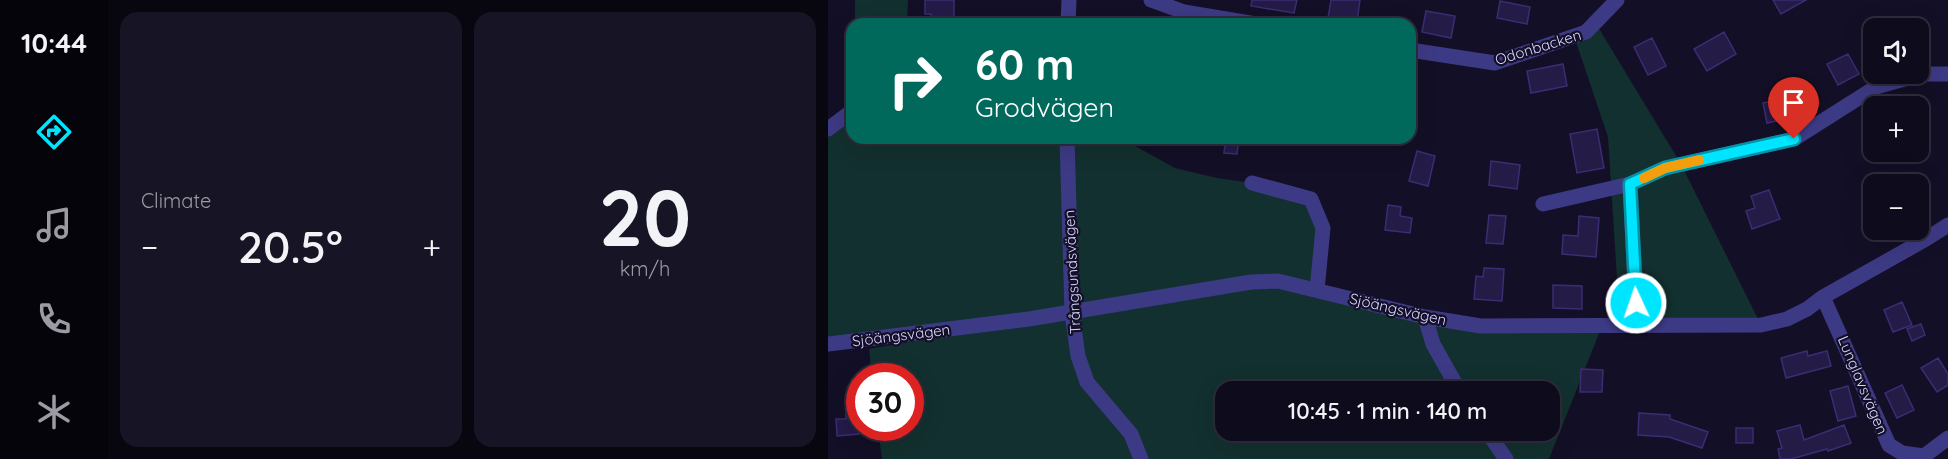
<!DOCTYPE html>
<meta charset="utf-8">
<style>
:root{--surface:#0e0b1c;--page:#171425;--text:#f1f3f6;--muted:#9b9ba3;--line:#2e2b3b;--accent:#00e5ff}
body{margin:0;font-family:Quicksand,sans-serif;background:var(--page);color:var(--text);height:100vh;display:flex;flex-direction:column;font-size:22px;white-space:nowrap}
*{box-sizing:border-box;margin:0}
p{font-size:20px;color:var(--muted)}
.icon{flex:none;width:33px;height:33px;fill:none;stroke:currentColor;stroke-width:2;stroke-linecap:round;stroke-linejoin:round}
.map{position:relative;flex:1;overflow:hidden}
.panel{display:flex;flex-direction:column;gap:12px;padding:12px;background:#08060f;width:720px}
.panel>*{flex:none}
.hud{position:absolute;left:18px;top:18px;width:570px;height:126px;border-radius:18px;box-shadow:0 6px 24px #0002,0 0 0 2px var(--line);background:#00695c;color:#fff;overflow:hidden}
.controls{position:absolute;left:1035px;top:18px;display:grid;gap:12px}
.controls a{display:grid;place-items:center;width:66px;height:66px;border-radius:12px;background:var(--surface);box-shadow:0 6px 24px #0002,0 0 0 2px var(--line);font-size:30px}
.speed{position:absolute;left:18px;top:363px;display:flex;gap:12px;font-size:30px;font-weight:700;text-align:center}
.speed>*{display:grid;place-content:center;width:78px;height:78px;border-radius:50%;background:var(--surface);box-shadow:0 6px 24px #0002,0 0 0 2px var(--line);line-height:1}
.speed .limit{border:9px solid #d22;background:#fff;color:#111}
.pin{position:absolute;display:grid;place-items:center;width:51px;height:51px;color:#fff;margin:-62px -26px;border-radius:50% 50% 50% 0;rotate:-45deg;box-shadow:0 0 6px #0007}
.pin .icon{rotate:45deg}
.me{position:absolute;width:66px;margin:-33px;rotate:357deg;stroke-linejoin:round;filter:drop-shadow(0 0 4px #0008)}
.turn{display:flex;align-items:center;gap:21px;height:126px;padding:0 30px;font-size:27px}
.turn .icon{width:78px;height:78px;stroke-width:2.5}
.turn b{display:block;font-size:42px;line-height:51px}
.big{font-size:45px;font-weight:600;line-height:1.1}
.panel .widget{flex:1;display:flex;flex-direction:column;justify-content:center;gap:9px;min-width:0;padding:0 21px;border-radius:18px;background:var(--page)}
.panel .dial{align-items:center;gap:0}
.dial b{font-size:78px;line-height:1}
.heat{display:flex;justify-content:space-between;align-items:center;font-size:33px;direction:ltr}
.panel .tiles{flex:1;display:grid;gap:12px;grid-template-columns:repeat(2,1fr)}
.trip{position:absolute;left:387px;top:381px;width:345px;height:60px;border-radius:18px;background:var(--surface);box-shadow:0 6px 24px #0002,0 0 0 2px var(--line);font-weight:600;line-height:60px;text-align:center}
main{display:flex;flex:1;min-height:0}
.tabs{display:flex;flex-direction:column;width:108px;justify-content:space-around;align-items:center;background:#06040b;color:var(--muted)}
.tabs .icon{width:42px;height:42px}
.tabs .current{color:var(--accent)}
.tabs b{font-size:27px;color:var(--text)}
.map>svg:first-child{display:block}
</style>
<main>
<nav class="tabs">
<b>10:44</b>
<svg class="icon current" aria-label="directions" viewBox="0 0 24 24"><path d="M12 3l9 9-9 9-9-9zM9 14v-3h6M13 9l2 2-2 2"/></svg>
<svg class="icon" aria-label="music" viewBox="0 0 24 24"><path d="M9 18V5l10-2v13"/><circle cx="6" cy="18" r="3"/><circle cx="16" cy="16" r="3"/></svg>
<svg class="icon" aria-label="phone" viewBox="0 0 24 24"><path d="M5 4h4l2 5-3 2q2 4 5 5l2-3 5 2v4C11 20 4 13 5 4z"/></svg>
<svg class="icon" aria-label="climate" viewBox="0 0 24 24"><path d="M12 3v18M4 7l16 10M4 17L20 7"/></svg>
</nav>
<section class="panel">
<div class="tiles">
<div class="widget"><p>Climate</p>
<div class="heat"><a>−</a><b class="big">20.5°</b><a>+</a></div>
</div>
<div class="widget dial"><b>20</b><p>km/h</p></div>
</div>
</section>
<div class="map">
<svg width="1120" height="459" viewBox="0 0 1120 459">
<rect width="100%" height="100%" fill="#130f26"/>
<!-- green -->
<path fill="#12302f" fill-rule="evenodd" d="M27,0H80L79,24H27Z
M767,22L853,164L933,325L792,326L780,137L746,36Z
M24,111V138H239L240,141H298L347,168L389,178L424,183L483,199L495,228L489,289L597,317L774,326L721,459H54L50,428H82V376H44L41,349L235,315L0,344V129ZM398,392H722V430H398Z"/>
<!-- building -->
<path fill="#241b47" stroke="#3b2d73" stroke-width="1.5" d="M97,0H126V24H103V14H97Z
M424,0H469L466,13L423,6Z
M503,0H532L529,21L500,18Z
M945,0H978L953,14Z
M672,1L702,7L699,24L669,18Z
M598,11L627,16L623,38L594,32Z
M896,32L908,54L879,71L866,49Z
M824,38L838,66L820,75L806,47Z
M1020,54L1031,74L1010,85L999,64Z
M735,64L739,86L703,93L699,71Z
M965,89L966,94L972,93L976,115L939,123L935,103L948,100L946,93Z
M769,129L776,168L749,173L742,134Z
M398,138H411L409,154L396,153Z
M589,151L607,156L600,186L581,181Z
M663,161L692,165L689,189L661,185Z
M941,190L952,219L924,229L918,211L927,208L923,196Z
M560,205L573,207L572,216L584,218L582,233L557,230Z
M661,215L678,216L675,244L658,243Z
M751,216L771,218L768,257L734,254L735,235L750,236Z
M656,268L676,269L674,301L646,299L648,276L655,277Z
M725,285L754,286V309L725,308Z
M1074,302L1084,325L1065,332L1056,310Z
M1093,324L1097,335L1084,341L1079,329Z
M979,351L980,356L999,351L1003,366L958,378L953,358Z
M1110,358L1120,374V385L1109,392L1093,368Z
M753,369L775,370L774,392H752Z
M1074,385L1086,410L1069,418L1057,393Z
M1020,386L1028,416L1010,421L1002,391Z
M29,409L31,434L9,436L8,419H18V410Z
M811,413L842,415V419L880,432L874,448L841,437L810,435Z
M972,425L976,440L1016,425L1023,443L1000,451L999,449L963,459H952L950,449L954,448L949,431Z
M908,428H925V443H908Z"/>
<g fill="none" stroke-linecap="round" stroke-linejoin="round">
<!-- minor -->
<path stroke="#3d3a85" stroke-width="15" d="M323,0L356,12L428,24
M240,24L241,0
M582,50L667,63L758,32L789,0
M0,129L24,111
M239,138L244,313L250,356L259,382L303,434L313,459
M424,183L483,199L495,228L489,290
M802,184L809,326
M715,204L802,184L837,168L966,139L1048,87L1094,74H1120
M995,297L1061,445L1074,453L1096,456L1120,438
M597,317L605,344L632,392
M0,344L201,319L423,282L450,281L597,317L653,326L933,325L959,319L979,309L995,297L1098,239L1120,225
M658,430L678,459"/>
</g>
<g fill="none" stroke-linecap="round" stroke-linejoin="round">
<defs>
<path id="route" d="M808,303L802,184L837,168L966,139"/>
</defs>
<!-- route casing -->
<use href="#route" stroke="#0095a6" stroke-width="15"/>
<!-- route -->
<use href="#route" stroke="#00e5ff" stroke-width="10"/>
<!-- slow -->
<path stroke="#f59e0b" stroke-width="10" d="M816,178L837,168L871,160"/>
</g>
<g text-anchor="middle" dominant-baseline="central" stroke-width="4.5" stroke-linejoin="round" paint-order="stroke">
<!-- street labels -->
<g font-size="15" fill="#d9d4ff" stroke="#130f26">
<text transform="translate(710 47) rotate(-17)">Odonbacken</text>
<text transform="translate(244 272) rotate(-93)">Trångsundsvägen</text>
<text transform="translate(570 309) rotate(13)">Sjöängsvägen</text>
<text transform="translate(73 335) rotate(-7)">Sjöängsvägen</text>
<text transform="translate(1035 385) rotate(67)">Lunglavsvägen</text>
</g>
</g>
</svg>
<div class="controls">
<a><svg class="icon" aria-label="sound" viewBox="0 0 24 24"><path d="M4 9h4l5-4v14l-5-4H4zM17 9q2 3 0 6"/></svg></a>
<a>+</a>
<a>−</a>
</div>
<div class="speed"><div class="limit">30</div></div>
<div class="pin" style="left:966px;top:139px;background:#d93025"><svg class="icon" aria-label="arrive" viewBox="0 0 24 24"><path d="M6 21V4h12l-3 4 3 4H6"/></svg></div>
<svg class="me" style="left:808px;top:303px" viewBox="-20 -20 40 40"><circle r="17" fill="#00e5ff" stroke="#fff" stroke-width="3"/><path d="M0-11L8 9 0 5-8 9z" fill="#fff"/></svg>
<div class="trip">10:45 · 1 min · 140 m</div>
<div class="hud">
<div class="turn"><svg class="icon" aria-label="right" viewBox="0 0 24 24"><path d="M7 20v-9h11M14 6l5 5-5 5"/></svg><div><b>60 m</b>Grodvägen</div></div>
</div>
</div>
</main>
